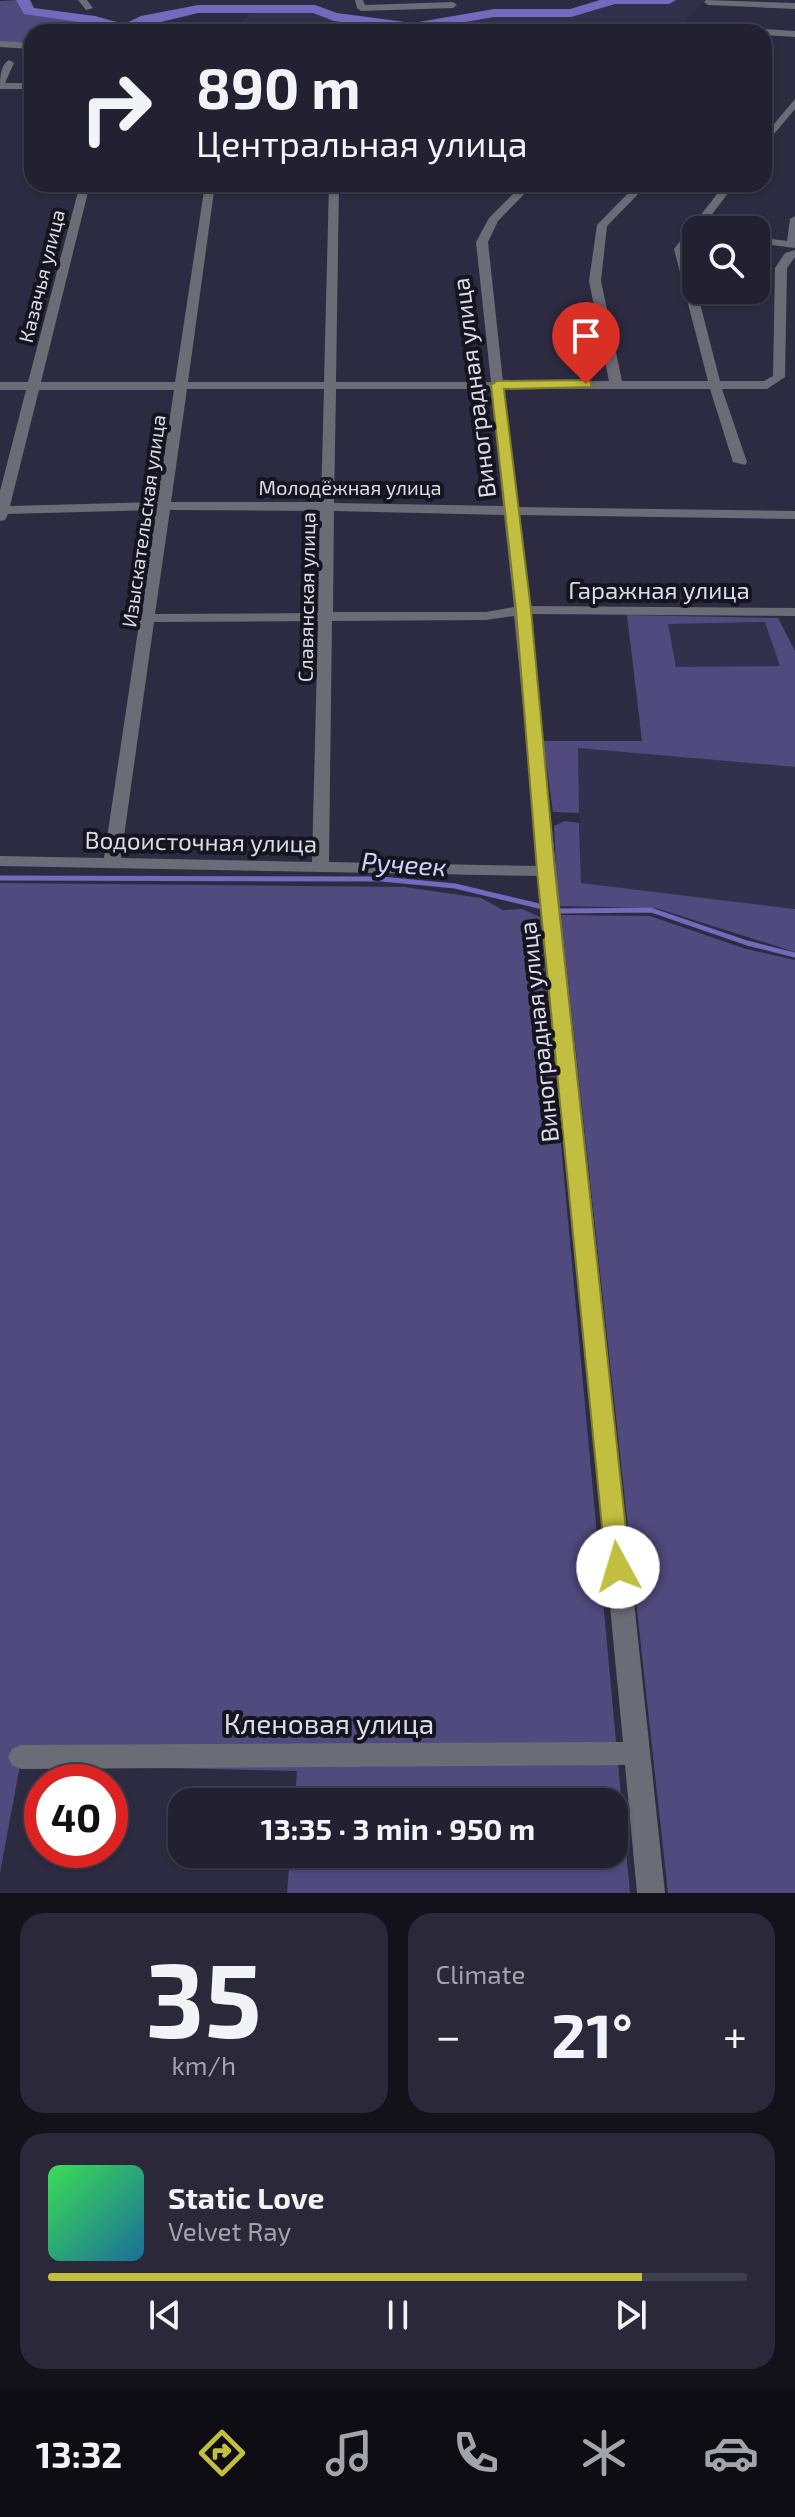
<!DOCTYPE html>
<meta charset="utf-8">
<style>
:root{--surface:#222031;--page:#2a2839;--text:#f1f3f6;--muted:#a2a3ab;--line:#3f3e4d;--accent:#c1be40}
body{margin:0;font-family:"Exo 2",sans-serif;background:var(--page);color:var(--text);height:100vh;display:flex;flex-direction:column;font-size:30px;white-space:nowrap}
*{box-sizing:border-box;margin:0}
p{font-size:26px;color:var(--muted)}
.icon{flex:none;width:44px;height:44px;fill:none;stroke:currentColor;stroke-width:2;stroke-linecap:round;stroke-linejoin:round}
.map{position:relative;height:1893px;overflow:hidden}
.sheet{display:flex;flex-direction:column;gap:20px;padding:20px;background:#13121b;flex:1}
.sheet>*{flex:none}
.top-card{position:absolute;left:24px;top:24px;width:748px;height:168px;border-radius:24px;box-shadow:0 2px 6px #0004,0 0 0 2px var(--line);background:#222031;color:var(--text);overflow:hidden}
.tools{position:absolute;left:682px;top:216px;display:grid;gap:16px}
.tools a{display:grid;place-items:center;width:88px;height:88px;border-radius:16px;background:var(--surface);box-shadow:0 2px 6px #0004,0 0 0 2px var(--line);font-size:40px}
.speed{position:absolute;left:24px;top:1764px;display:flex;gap:16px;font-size:40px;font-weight:700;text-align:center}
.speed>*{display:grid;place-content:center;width:104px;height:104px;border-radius:50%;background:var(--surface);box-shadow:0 2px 6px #0004,0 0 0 2px var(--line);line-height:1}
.speed .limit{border:12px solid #d22;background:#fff;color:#111}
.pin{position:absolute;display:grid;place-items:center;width:68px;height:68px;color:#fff;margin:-82px -34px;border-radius:50% 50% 50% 0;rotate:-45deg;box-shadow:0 0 8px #0007}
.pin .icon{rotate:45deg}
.me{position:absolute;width:88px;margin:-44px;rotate:354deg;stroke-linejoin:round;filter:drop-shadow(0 0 6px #0008)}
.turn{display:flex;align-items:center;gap:28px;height:168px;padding:0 40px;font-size:36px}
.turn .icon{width:104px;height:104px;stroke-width:2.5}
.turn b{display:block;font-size:56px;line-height:68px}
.big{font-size:60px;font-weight:700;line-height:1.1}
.sheet .widget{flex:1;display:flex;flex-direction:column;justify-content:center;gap:12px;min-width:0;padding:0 28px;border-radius:24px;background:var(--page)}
.sheet .dial{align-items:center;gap:0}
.dial b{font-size:104px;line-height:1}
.song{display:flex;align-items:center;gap:24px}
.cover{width:96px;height:96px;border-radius:12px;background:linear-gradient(135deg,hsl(130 70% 55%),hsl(200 70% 35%))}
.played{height:8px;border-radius:4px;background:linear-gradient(90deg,var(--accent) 85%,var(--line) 85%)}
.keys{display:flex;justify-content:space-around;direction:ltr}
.heat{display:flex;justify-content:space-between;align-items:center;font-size:44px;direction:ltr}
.sheet .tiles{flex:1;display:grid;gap:20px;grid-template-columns:1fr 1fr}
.widget:last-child{grid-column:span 2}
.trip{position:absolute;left:168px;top:1788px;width:460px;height:80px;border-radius:24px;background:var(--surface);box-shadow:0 2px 6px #0004,0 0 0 2px var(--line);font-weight:700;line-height:80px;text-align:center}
.menu{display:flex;height:128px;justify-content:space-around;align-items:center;background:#0e0d14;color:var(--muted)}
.menu .icon{width:56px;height:56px}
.menu .selected{color:var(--accent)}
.menu b{font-size:36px;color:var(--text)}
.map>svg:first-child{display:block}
</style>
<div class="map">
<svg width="795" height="1893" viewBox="0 0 795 1893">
<rect width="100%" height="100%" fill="#2d2b41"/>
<!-- built -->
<path fill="#33304d" d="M705,0L674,32H232L252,10H313L332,17L413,27L494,14H572L615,1Z
M766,622L780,666L677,667L667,624Z
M578,748L795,767V909L581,883Z"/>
<!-- green -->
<path fill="#504a7e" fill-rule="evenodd" d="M20,0L26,11L124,29C140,28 148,18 165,17L145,32H32V45L0,44V1Z
M627,615L778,618L795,651V767L578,748L579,813L553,812L543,741H642ZM765,622L780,666L676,667L668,624Z
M565,821L579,823L581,883L795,909V952L656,908L558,906L554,826Z
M0,883L404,887L481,898L503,910L522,909L540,917L630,1893H287L290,1854H614V1802H295L297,1771L20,1765L0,1873Z
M561,915L650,916L746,949L795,960V1893H668Z"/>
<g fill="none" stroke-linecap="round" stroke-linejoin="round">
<!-- stream -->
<path stroke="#7469bc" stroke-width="5" d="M0,878L381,879L455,886L560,911L651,910L747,943L795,955"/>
<!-- river -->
<path fill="#7469bc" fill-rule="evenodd" d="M16,0H30L34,8L95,16L124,24L141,16L198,5H315L337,13L413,23L494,9H570L600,0H676L669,4H615L571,17H494L413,31L334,21L313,13H198L120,32L93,24L24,14Z"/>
<!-- minor -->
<path fill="#6c6c77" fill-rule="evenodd" d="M78,0H87L93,8L86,10Z
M355,0H363L365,5L453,2L457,5L453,8L361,11L357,8Z
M706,0L795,3V9L708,5L704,2Z
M685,27L752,29L756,32H682Z
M79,29H105L109,32H75Z
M764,29L795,31V37L764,35V32H760Z
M0,41L32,43V49L0,47Z
M9,60L14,63L5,83H32V89H0C0,79 0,65 9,60Z
M795,99V109L764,146V136Z
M80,184H90L41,382H175L205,184H215L188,382H324L329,184H339L336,382H491L476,242L489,218L523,184H534L498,221L488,242L503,382L609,381L589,281L597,225L637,184H648L607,226L601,281L622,381H708L674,249L725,184H735L700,230H696V236L686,249L720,381H764L773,376L775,268L785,253L795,250V257L787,268L785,377L767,389H722L747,462L745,465L733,462L710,389H504L517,507L795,511V519L518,515L528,606L795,608V616L529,614L665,1893H637L625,1765L21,1769L12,1765L8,1757L12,1749L21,1745L623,1742L540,876L0,866V856L104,858L156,510L8,514L5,520L0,521V491L26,390H0V382H28ZM187,389H324L321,502H171ZM336,389H492L503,506L334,503ZM39,390H174L157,502L10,506ZM170,510L320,511L318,613L155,614ZM334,511L504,515L514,607L486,612H333ZM514,616L539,866L329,862L332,621L486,620ZM318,621L312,862L121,858L154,622Z
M795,216V248L756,243V237L787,241L790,219Z"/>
</g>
<!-- route -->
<path fill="#c1be40" stroke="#7d7c2a" stroke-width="2" d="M586,380L591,382V387L504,389L531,610L555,871L630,1567L626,1574L618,1577L609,1574L606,1567L537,871L516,610L491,385L497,381Z"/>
<g text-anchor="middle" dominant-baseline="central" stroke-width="8" stroke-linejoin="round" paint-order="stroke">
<!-- far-street labels -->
<g font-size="20" fill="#dbdbe9" stroke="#16151f">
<text transform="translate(41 276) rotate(-76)">Казачья улица</text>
<text x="350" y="487">Молодёжная улица</text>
<text transform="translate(143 521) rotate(-82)">Изыскательская улица</text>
<text transform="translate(306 597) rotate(-89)">Славянская улица</text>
</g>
<!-- street labels -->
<g font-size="24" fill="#dbdbe9" stroke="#16151f">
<text transform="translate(473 388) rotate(-97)">Виноградная улица</text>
<text x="659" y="589">Гаражная улица</text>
<text transform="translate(201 841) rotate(1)">Водоисточная улица</text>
<text transform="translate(538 1032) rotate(-96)">Виноградная улица</text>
</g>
<!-- water labels -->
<g font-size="26" font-style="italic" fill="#d2cffc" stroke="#16151f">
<text transform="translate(404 863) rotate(4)">Ручеек</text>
</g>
<!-- near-street labels -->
<g font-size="28" fill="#dbdbe9" stroke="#16151f">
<text x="329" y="1723">Кленовая улица</text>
</g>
</g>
</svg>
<div class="tools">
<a><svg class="icon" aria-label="search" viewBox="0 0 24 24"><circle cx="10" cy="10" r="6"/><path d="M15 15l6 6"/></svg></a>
</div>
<div class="speed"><div class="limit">40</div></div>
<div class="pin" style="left:586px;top:384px;background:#d93025"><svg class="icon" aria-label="arrive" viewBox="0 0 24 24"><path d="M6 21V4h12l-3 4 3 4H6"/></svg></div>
<svg class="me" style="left:618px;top:1567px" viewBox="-20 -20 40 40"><circle r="19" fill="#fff"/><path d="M0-13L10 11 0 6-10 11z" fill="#c1be40"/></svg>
<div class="trip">13:35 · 3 min · 950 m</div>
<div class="top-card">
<div class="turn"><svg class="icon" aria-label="right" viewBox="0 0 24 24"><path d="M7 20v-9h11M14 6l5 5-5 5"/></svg><div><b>890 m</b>Центральная улица</div></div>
</div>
</div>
<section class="sheet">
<div class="tiles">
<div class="widget dial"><b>35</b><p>km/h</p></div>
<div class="widget"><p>Climate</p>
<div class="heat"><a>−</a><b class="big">21°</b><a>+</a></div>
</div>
<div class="widget">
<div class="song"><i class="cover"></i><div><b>Static Love</b><p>Velvet Ray</p></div></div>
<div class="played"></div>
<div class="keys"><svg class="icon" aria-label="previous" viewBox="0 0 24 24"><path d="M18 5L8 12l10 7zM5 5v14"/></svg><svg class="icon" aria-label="pause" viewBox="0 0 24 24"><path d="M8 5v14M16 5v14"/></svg><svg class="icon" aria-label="next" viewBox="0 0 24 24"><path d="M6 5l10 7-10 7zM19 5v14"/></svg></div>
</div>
</div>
</section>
<nav class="menu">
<b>13:32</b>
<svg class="icon selected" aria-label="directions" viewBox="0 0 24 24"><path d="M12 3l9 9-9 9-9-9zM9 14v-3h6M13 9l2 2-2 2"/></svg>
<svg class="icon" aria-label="music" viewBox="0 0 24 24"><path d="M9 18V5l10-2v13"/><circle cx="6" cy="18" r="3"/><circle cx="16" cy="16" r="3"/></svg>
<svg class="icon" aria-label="phone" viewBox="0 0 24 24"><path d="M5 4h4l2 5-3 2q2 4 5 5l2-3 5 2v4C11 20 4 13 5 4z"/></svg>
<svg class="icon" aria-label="climate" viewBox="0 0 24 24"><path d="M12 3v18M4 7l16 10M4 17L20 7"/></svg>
<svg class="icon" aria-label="car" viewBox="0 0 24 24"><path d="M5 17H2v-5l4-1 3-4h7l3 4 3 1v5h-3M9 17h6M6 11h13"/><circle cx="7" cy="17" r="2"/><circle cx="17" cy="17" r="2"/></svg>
</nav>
